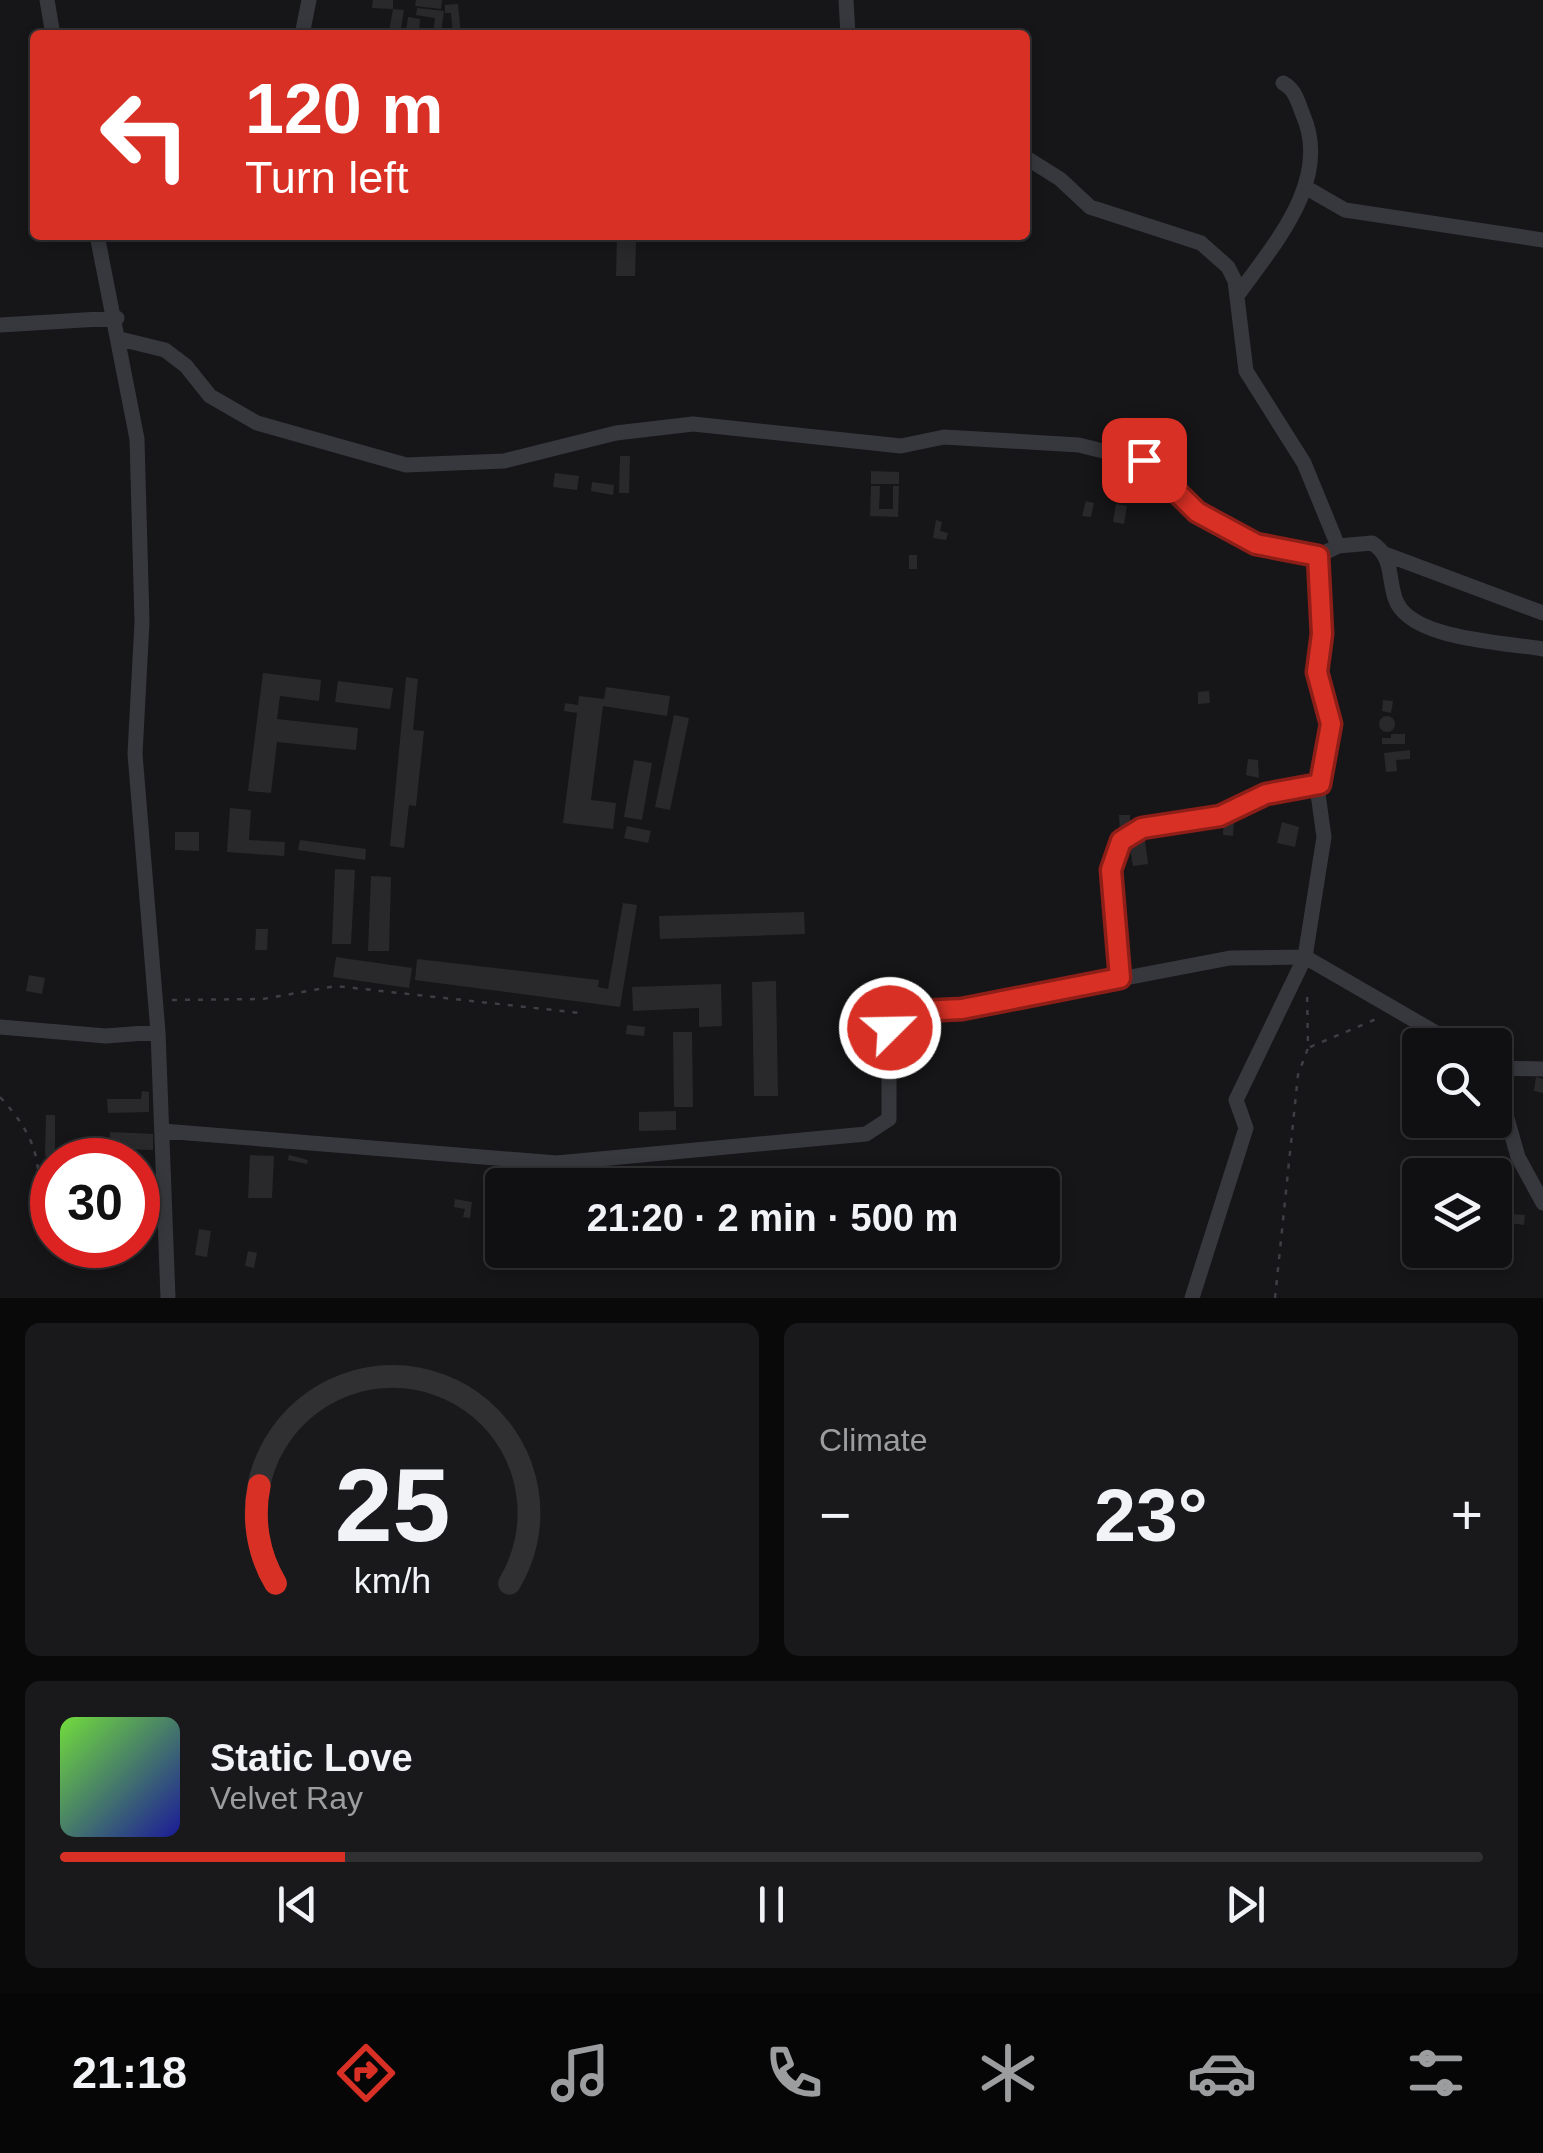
<!DOCTYPE html>
<meta charset="utf-8">
<style>
:root{--surface:#101012;--page:#19191b;--text:#f1f3f6;--muted:#9c9d9f;--line:#303032;--accent:#d93025}
body{margin:0;font-family:Arial,sans-serif;background:var(--page);color:var(--text);height:100vh;display:flex;flex-direction:column;font-size:38px;white-space:nowrap}
*{box-sizing:border-box;margin:0}
p{font-size:32px;color:var(--muted)}
.icon{flex:none;width:55px;height:55px;fill:none;stroke:currentColor;stroke-width:2;stroke-linecap:round;stroke-linejoin:round}
.map{position:relative;height:1298px;overflow:hidden}
.side{display:flex;flex-direction:column;gap:25px;padding:25px;background:#09090a;flex:1}
.side>*{flex:none}
.banner{position:absolute;left:30px;top:30px;width:1000px;height:210px;border-radius:10px;box-shadow:0 5px 15px #0003,0 0 0 2px var(--line);background:#d93025;color:#fff;overflow:hidden}
.tools{position:absolute;left:1402px;top:1028px;display:grid;gap:20px}
.tools a{display:grid;place-items:center;width:110px;height:110px;border-radius:10px;background:var(--surface);box-shadow:0 5px 15px #0003,0 0 0 2px var(--line);font-size:50px}
.speed{position:absolute;left:30px;top:1138px;display:flex;gap:20px;font-size:50px;font-weight:700;text-align:center}
.speed>*{display:grid;place-content:center;width:130px;height:130px;border-radius:50%;background:var(--surface);box-shadow:0 5px 15px #0003,0 0 0 2px var(--line);line-height:1}
.speed .limit{border:15px solid #d22;background:#fff;color:#111}
.pin{position:absolute;display:grid;place-items:center;width:85px;height:85px;color:#fff;margin:-42px;border-radius:20px;box-shadow:0 5px 15px #0006}
.me{position:absolute;width:110px;margin:-55px;rotate:67deg;stroke-linejoin:round;filter:drop-shadow(0 0 8px #0008)}
.turn{display:flex;align-items:center;gap:35px;height:210px;padding:0 50px;font-size:45px}
.turn .icon{width:130px;height:130px;stroke-width:2.5}
.turn b{display:block;font-size:70px;line-height:85px}
.big{font-size:75px;font-weight:800;line-height:1.1}
.side .tile{flex:1;display:flex;flex-direction:column;justify-content:center;gap:15px;min-width:0;padding:0 35px;border-radius:15px;background:var(--page)}
.side .dial{align-items:center;gap:0}
.dial svg{height:260px;overflow:visible;fill:none;stroke:var(--line);stroke-width:7;stroke-linecap:round;text-anchor:middle}
.dial text{fill:var(--text);stroke:none}
.song{display:flex;align-items:center;gap:30px}
.cover{width:120px;height:120px;border-radius:15px;background:linear-gradient(135deg,hsl(100 70% 55%),hsl(240 70% 35%))}
.played{height:10px;border-radius:5px;background:linear-gradient(90deg,var(--accent) 20%,var(--line) 20%)}
.keys{display:flex;justify-content:space-around;direction:ltr}
.heat{display:flex;justify-content:space-between;align-items:center;font-size:55px;direction:ltr}
.side .tiles{flex:1;display:grid;gap:25px;grid-template-columns:1fr 1fr}
.tile:last-child{grid-column:span 2}
.trip{position:absolute;left:485px;top:1168px;width:575px;height:100px;border-radius:10px;background:var(--surface);box-shadow:0 5px 15px #0003,0 0 0 2px var(--line);font-weight:800;line-height:100px;text-align:center}
.tabs{display:flex;height:160px;justify-content:space-around;align-items:center;background:#060607;color:var(--muted)}
.tabs .icon{width:70px;height:70px}
.tabs .selected{color:var(--accent)}
.tabs b{font-size:45px;color:var(--text)}
.map>svg:first-child{display:block}
</style>
<div class="map">
<svg width="1543" height="1298" viewBox="0 0 1543 1298">
<rect width="100%" height="100%" fill="#161618"/>
<!-- building -->
<path fill="#29292c" d="M373,0H393V9L372,8Z
M416,0H442L441,9L415,6Z
M458,4L461,35H453L451,13H445V5Z
M417,8L444,11L441,33L433,32L435,18L416,15Z
M393,9L404,10L400,34L389,32Z
M408,17L420,19L419,33L406,32Z
M617,235H688V241H636L635,276H616Z
M620,456H630L629,493H619Z
M871,471L899,472V484H871Z
M555,473L579,476L577,490L553,487Z
M592,482L614,485L613,495L591,491Z
M871,486H880L879,509H893V486H899L898,517L870,516Z
M1086,501L1094,503L1091,517L1082,516Z
M1116,504L1127,506L1124,524L1113,522Z
M936,520L942,522L940,531L948,533L946,540L933,538Z
M909,555H917V569H909Z
M263,673L321,680L319,701L280,696L277,719L358,728L356,750L277,742L271,793L248,791Z
M406,677L418,679L413,730L424,731L416,806L409,805L404,848L390,846Z
M338,681L393,688L390,709L335,702Z
M606,687L670,696L667,716L603,706L591,800L616,803L613,829L563,823L577,713L564,711L565,703L578,705L579,696L604,699Z
M1209,691L1210,703L1198,704V692Z
M1383,700L1393,701L1391,713L1382,711Z
M674,715L689,718L670,810L655,807Z
M1379 724a8 8 0 1 1 16 0a8 8 0 1 1-16 0Z
M1391,734H1405V744H1382V738H1391Z
M1410,750V759L1396,760L1397,771L1386,772L1384,753Z
M1248,759L1258,760L1259,778L1246,775Z
M634,760L652,763L642,820L624,817Z
M230,808L251,810L249,840L285,842L284,856L227,852Z
M1119,815H1130V833H1120Z
M1224,816L1234,817L1233,836L1223,835Z
M1282,822L1299,827L1295,847L1277,843Z
M627,826L651,831L648,843L624,838Z
M175,832H199V851L175,850Z
M300,840L366,849L365,860L298,850Z
M1145,840L1148,864L1133,866L1129,843Z
M335,869L355,870L351,944H332Z
M371,876L391,877L389,951H368Z
M623,903L637,905L620,1007L415,980L417,959L599,980L598,987L608,989Z
M804,912L805,934L660,939L659,916Z
M256,929H268L267,950H255Z
M336,957L412,968L409,988L333,977Z
M29,975L45,978L42,994L26,991Z
M776,981L778,1096H754L752,982Z
M721,984L722,1026L699,1027V1008L633,1011L632,987Z
M627,1025L645,1027L644,1036L626,1034Z
M673,1032H692L693,1107H674Z
M1536,1077L1543,1079V1093L1534,1091Z
M142,1091L149,1092V1112L108,1113L107,1099H141Z
M676,1111V1130L639,1131V1112Z
M46,1115H55V1156H45Z
M110,1132L153,1134V1150L110,1149Z
M250,1155L274,1156L272,1198H248Z
M289,1155L308,1160L307,1164L288,1160Z
M455,1199L472,1202L470,1218L463,1217L465,1209L454,1207Z
M1511,1214L1525,1215L1524,1225L1510,1223Z
M199,1229L211,1231L207,1257L195,1255Z
M248,1251L257,1253L254,1268L245,1266Z"/>
<g fill="none" stroke-linecap="round" stroke-linejoin="round">
<!-- path -->
<path stroke="#3d3f44" stroke-width="2.5" stroke-dasharray="5 8" stroke-linecap="butt" d="M172,1000L263,999L336,986L580,1013
M1310,1047L1381,1017
M0,1097C35,1135 43,1161 37,1212
M1275,1298L1298,1075L1308,1048L1307,989"/>
<!-- minor -->
<path stroke="#37383d" stroke-width="15" d="M47,0L53,35
M846,0L848,35
M302,35L309,0
M1025,157L1060,179L1090,207L1201,243L1228,267L1235,281L1246,371L1304,463L1338,546
M1305,187L1345,210L1543,240
M97,235L137,439L142,622L135,754L158,1032L168,1298
M1237,296C1273,245 1332,181 1303,115C1298,102 1295,89 1283,83
M0,325L117,318
M120,339L165,350L186,366L210,396L257,423L406,465L504,461L616,433L693,424L901,446L944,437L1079,445L1151,463L1197,511L1256,544L1318,556L1338,546L1372,543C1393,556 1388,577 1395,598C1408,640 1504,642 1543,649
M1385,554L1543,613
M1120,978L1111,869L1121,841L1142,828L1220,816L1267,794L1320,784
M0,1027L106,1036L158,1032
M1495,1068L1543,1069
M1495,1076L1518,1157L1543,1203
M163,1131L557,1163L866,1134L889,1119V1028L895,1014L963,1009L1230,958L1305,957L1457,1045
M1192,1298L1246,1128L1236,1100L1305,957L1324,837L1318,794L1331,724L1317,672L1322,634L1318,556"/>
</g>
<g fill="none" stroke-linecap="round" stroke-linejoin="round">
<defs>
<path id="route" d="M890,1028L895,1014L902,1012L962,1009L1120,978L1111,870L1121,841L1142,828L1220,816L1266,794L1320,784L1331,724L1317,672L1322,634L1318,556L1256,544L1197,512L1144,460"/>
</defs>
<!-- route casing -->
<use href="#route" stroke="#8d1f18" stroke-width="25"/>
<!-- route -->
<use href="#route" stroke="#d93025" stroke-width="18"/>
</g>
</svg>
<div class="tools">
<a><svg class="icon" aria-label="search" viewBox="0 0 24 24"><circle cx="10" cy="10" r="6"/><path d="M15 15l6 6"/></svg></a>
<a><svg class="icon" aria-label="layers" viewBox="0 0 24 24"><path d="M12 4l9 5-9 5-9-5zM3 14l9 5 9-5"/></svg></a>
</div>
<div class="speed"><div class="limit">30</div></div>
<div class="pin" style="left:1144px;top:460px;background:#d93025"><svg class="icon" aria-label="arrive" viewBox="0 0 24 24"><path d="M6 21V4h12l-3 4 3 4H6"/></svg></div>
<svg class="me" style="left:890px;top:1028px" viewBox="-20 -20 40 40"><circle r="17" fill="#d93025" stroke="#fff" stroke-width="3"/><path d="M0-11L8 9 0 5-8 9z" fill="#fff"/></svg>
<div class="trip">21:20 · 2 min · 500 m</div>
<div class="banner">
<div class="turn"><svg class="icon" aria-label="left" viewBox="0 0 24 24"><path d="M17 20v-9H6M10 6l-5 5 5 5"/></svg><div><b>120 m</b>Turn left</div></div>
</div>
</div>
<section class="side">
<div class="tiles">
<div class="tile dial"><svg viewBox="0 0 100 80">
<path d="M14 69A42 42 0 1 1 86 69"/>
<path d="M14 69A42 42 0 0 1 9 39" stroke="#d93025"/>
<text x="50" y="56" font-size="32" font-weight="700">25</text>
<text x="50" y="72" font-size="11">km/h</text>
</svg></div>
<div class="tile"><p>Climate</p>
<div class="heat"><a>−</a><b class="big">23°</b><a>+</a></div>
</div>
<div class="tile">
<div class="song"><i class="cover"></i><div><b>Static Love</b><p>Velvet Ray</p></div></div>
<div class="played"></div>
<div class="keys"><svg class="icon" aria-label="previous" viewBox="0 0 24 24"><path d="M18 5L8 12l10 7zM5 5v14"/></svg><svg class="icon" aria-label="pause" viewBox="0 0 24 24"><path d="M8 5v14M16 5v14"/></svg><svg class="icon" aria-label="next" viewBox="0 0 24 24"><path d="M6 5l10 7-10 7zM19 5v14"/></svg></div>
</div>
</div>
</section>
<nav class="tabs">
<b>21:18</b>
<svg class="icon selected" aria-label="directions" viewBox="0 0 24 24"><path d="M12 3l9 9-9 9-9-9zM9 14v-3h6M13 9l2 2-2 2"/></svg>
<svg class="icon" aria-label="music" viewBox="0 0 24 24"><path d="M9 18V5l10-2v13"/><circle cx="6" cy="18" r="3"/><circle cx="16" cy="16" r="3"/></svg>
<svg class="icon" aria-label="phone" viewBox="0 0 24 24"><path d="M5 4h4l2 5-3 2q2 4 5 5l2-3 5 2v4C11 20 4 13 5 4z"/></svg>
<svg class="icon" aria-label="climate" viewBox="0 0 24 24"><path d="M12 3v18M4 7l16 10M4 17L20 7"/></svg>
<svg class="icon" aria-label="car" viewBox="0 0 24 24"><path d="M5 17H2v-5l4-1 3-4h7l3 4 3 1v5h-3M9 17h6M6 11h13"/><circle cx="7" cy="17" r="2"/><circle cx="17" cy="17" r="2"/></svg>
<svg class="icon" aria-label="filters" viewBox="0 0 24 24"><path d="M4 7h16M4 17h16"/><circle cx="9" cy="7" r="2"/><circle cx="15" cy="17" r="2"/></svg>
</nav>
